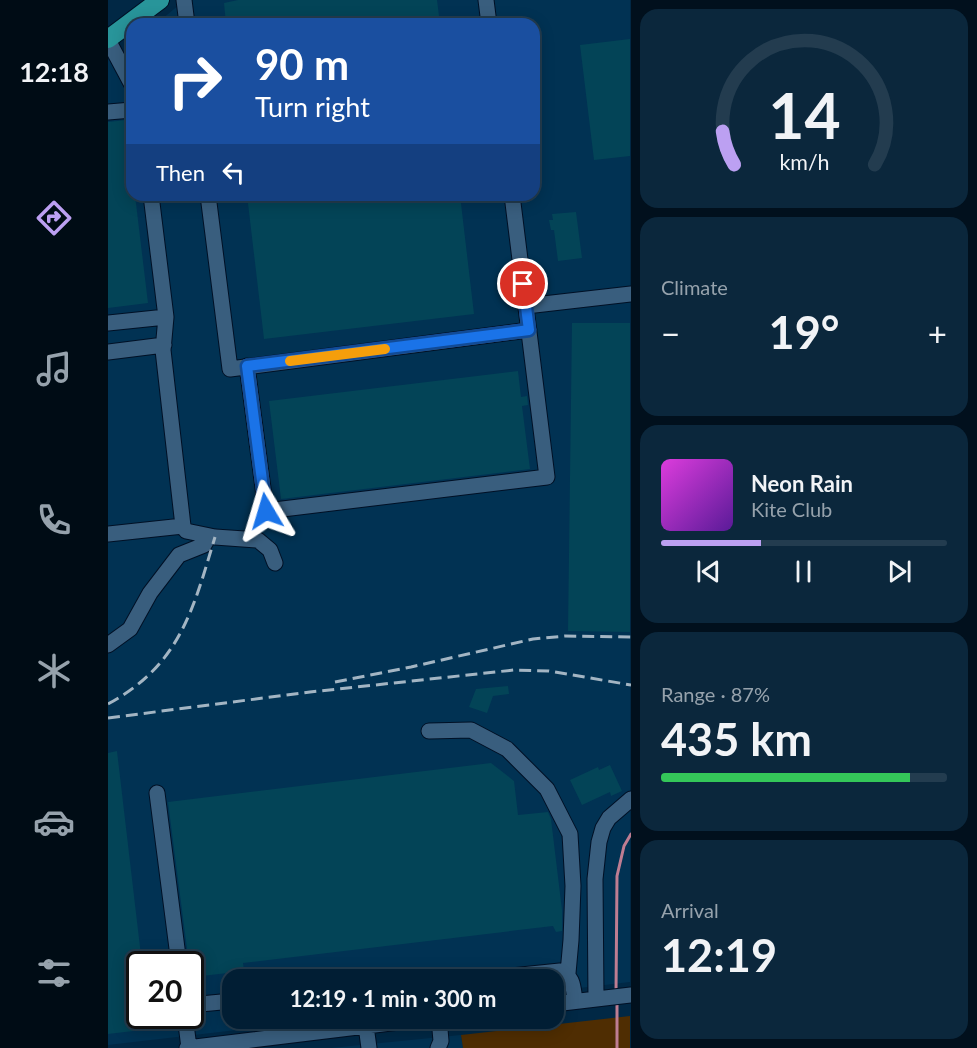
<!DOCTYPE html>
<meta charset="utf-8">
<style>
:root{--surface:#011e34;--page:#0b273c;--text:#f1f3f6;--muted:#96a2ac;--line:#233c4f;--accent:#bca0f2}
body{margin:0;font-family:Lato,sans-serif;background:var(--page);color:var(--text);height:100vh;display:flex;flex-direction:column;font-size:22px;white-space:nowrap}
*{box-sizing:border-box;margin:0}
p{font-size:20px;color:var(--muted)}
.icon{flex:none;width:33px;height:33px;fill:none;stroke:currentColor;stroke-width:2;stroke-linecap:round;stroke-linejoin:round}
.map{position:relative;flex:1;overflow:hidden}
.drawer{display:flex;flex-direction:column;gap:9px;padding:9px;background:#01101d;width:346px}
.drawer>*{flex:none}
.top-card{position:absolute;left:18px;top:18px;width:414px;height:183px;border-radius:18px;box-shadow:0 3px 15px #0003,0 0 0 2px var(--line);background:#1a4fa0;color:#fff;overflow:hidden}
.speed{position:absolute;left:18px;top:951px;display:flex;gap:12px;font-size:30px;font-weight:700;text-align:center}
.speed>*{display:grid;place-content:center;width:78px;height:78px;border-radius:50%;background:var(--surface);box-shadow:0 3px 15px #0003,0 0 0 2px var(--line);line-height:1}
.speed .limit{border:3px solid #111;border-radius:9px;background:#fff;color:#111}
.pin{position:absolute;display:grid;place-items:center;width:51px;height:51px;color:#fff;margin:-26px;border:3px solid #fff;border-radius:50%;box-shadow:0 2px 6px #0007}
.me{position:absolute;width:66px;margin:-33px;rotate:353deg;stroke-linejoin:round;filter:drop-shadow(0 0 4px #0008)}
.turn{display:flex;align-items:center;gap:21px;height:126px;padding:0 30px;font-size:27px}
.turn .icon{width:78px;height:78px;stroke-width:2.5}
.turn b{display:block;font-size:42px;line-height:51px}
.then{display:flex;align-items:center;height:57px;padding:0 30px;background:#0003;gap:12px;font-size:22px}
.big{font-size:45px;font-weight:700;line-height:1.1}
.drawer .tile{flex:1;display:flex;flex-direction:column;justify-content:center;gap:9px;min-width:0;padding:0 21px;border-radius:18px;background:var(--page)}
.drawer .dial{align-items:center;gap:0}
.dial svg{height:156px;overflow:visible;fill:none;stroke:var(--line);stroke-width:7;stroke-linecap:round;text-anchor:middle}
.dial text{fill:var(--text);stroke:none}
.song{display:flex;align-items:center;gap:18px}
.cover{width:72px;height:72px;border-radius:9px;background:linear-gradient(135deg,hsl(300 70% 55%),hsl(270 70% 35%))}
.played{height:6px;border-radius:3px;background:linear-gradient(90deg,var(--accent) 35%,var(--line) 35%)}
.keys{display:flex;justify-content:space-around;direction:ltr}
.heat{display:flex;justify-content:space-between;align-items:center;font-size:33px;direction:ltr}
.charge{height:9px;border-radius:4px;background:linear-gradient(90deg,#34c759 87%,var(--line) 0)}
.trip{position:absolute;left:114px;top:969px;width:342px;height:60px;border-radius:18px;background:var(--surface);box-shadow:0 3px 15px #0003,0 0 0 2px var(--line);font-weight:700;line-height:60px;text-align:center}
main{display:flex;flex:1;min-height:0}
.dock{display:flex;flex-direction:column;width:108px;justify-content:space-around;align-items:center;background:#000c15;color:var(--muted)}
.dock .icon{width:42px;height:42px}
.dock .current{color:var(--accent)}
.dock b{font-size:27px;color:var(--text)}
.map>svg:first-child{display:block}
</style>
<main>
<nav class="dock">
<b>12:18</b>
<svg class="icon current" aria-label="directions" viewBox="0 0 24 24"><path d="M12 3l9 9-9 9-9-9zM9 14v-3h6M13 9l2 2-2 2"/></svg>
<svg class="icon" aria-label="music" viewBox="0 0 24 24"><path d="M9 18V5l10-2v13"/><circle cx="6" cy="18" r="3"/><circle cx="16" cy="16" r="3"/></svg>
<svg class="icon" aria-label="phone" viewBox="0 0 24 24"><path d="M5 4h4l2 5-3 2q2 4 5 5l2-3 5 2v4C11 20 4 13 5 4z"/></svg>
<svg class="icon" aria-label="climate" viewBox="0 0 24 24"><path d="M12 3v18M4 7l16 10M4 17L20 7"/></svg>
<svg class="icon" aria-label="car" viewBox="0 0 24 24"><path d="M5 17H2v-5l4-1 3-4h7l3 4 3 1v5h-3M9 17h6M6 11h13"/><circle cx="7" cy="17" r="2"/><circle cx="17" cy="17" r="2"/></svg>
<svg class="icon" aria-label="filters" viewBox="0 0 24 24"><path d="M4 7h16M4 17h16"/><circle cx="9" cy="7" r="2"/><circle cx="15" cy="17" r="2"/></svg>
</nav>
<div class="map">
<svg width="523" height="1048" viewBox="0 0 523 1048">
<rect width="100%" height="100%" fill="#012845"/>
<!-- built -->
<path fill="#013253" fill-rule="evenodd" d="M77,0H522V982L446,991V980H124V1018L222,1019L0,1045V60L18,50L24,44V195H426V24H48ZM32,964H82V1016H32Z
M353,1035L355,1048H223Z"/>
<!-- green -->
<path fill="#4f2d02" d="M522,1016V1048H355L353,1035Z"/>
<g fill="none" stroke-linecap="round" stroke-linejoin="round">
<!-- stream -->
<path stroke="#be7d92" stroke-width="3" d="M508,992L509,876L516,846L523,834
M509,1002V1048"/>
</g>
<!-- building -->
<path fill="#034457" d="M130,0H329L332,24H118L116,3Z
M522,39V156L486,160L472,45Z
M18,120L24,168V195H27L40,303L0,308V122Z
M139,195H352L366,314L156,339Z
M468,212L474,258L450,261L446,230H443L441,220H445L444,214Z
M464,323H522V632L460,631Z
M410,371L413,397L419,396L420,405L414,406L422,469L173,499L161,401Z
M400,686L401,694L385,696L379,713L361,707L368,689Z
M9,751L34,964H32V1016H41L42,1029L0,1034V753Z
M383,763L406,781L410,815L440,812L443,819L454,910V931L448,932L445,926L135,963L136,971L94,976L93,968L82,970V964H81L60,802Z
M502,765L514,791L503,796L502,792L474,805L462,780L490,767L491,770Z"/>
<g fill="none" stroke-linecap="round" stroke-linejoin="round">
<defs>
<path id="minor" d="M76,0L79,24
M378,0L381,24
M0,40L24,85
M0,112L24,110
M100,195L122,369L421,330
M418,306L523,294
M0,323L58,317L43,195
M0,352L56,345
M139,366L158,511L439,477L404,195
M75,526L78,531L107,537L150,540L162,550L167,563
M0,534L75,526L55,350L58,317
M0,645L22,629L42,593L71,555L96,545L101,536
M321,731L363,730L399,749L439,789L462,834L465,886L463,940L460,973
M49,793L71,964
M363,980L452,971C466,976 465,988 467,1001
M488,999L487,879L491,842L495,828L501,818L523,799
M446,1004L523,995
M82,1005L124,1001
M77,1016L81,1048
M166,1018L168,1037
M258,1026L261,1048
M79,1048L324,1018
M330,1048L333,1041L331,1018"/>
<path id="major" d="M0,39L52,0"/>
</defs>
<!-- minor casing -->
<use href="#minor" stroke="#001025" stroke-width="17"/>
<!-- major casing -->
<use href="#major" stroke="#001025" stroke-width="20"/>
<!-- minor -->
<use href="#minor" stroke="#395e7e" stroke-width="15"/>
<!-- major -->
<use href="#major" stroke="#28959a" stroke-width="18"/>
<!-- rail -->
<path stroke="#a3b5c3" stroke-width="3" stroke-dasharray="12 6" stroke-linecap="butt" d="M227,682L303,667L425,639L457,636L523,637
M0,704C72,665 85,610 107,537
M0,718L202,692L406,670L441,671L523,685"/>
</g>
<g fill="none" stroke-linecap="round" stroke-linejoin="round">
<defs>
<path id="route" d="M158,511L139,366L421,330L415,284"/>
</defs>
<!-- route casing -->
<use href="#route" stroke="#114b97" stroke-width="15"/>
<!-- route -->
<use href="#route" stroke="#1a73e8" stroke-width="10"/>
<!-- slow -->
<path stroke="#f59e0b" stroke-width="10" d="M182,361L277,349"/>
</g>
</svg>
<div class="speed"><div class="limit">20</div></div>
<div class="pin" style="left:415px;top:284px;background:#d93025"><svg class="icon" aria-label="arrive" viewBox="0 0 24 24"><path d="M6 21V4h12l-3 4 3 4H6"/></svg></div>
<svg class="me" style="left:158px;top:511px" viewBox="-20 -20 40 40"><path d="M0-17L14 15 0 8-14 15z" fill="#1a73e8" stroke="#fff" stroke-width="4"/></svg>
<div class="trip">12:19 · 1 min · 300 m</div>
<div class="top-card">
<div class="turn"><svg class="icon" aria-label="right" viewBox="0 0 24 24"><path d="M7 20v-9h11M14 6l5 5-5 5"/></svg><div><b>90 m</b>Turn right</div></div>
<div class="then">Then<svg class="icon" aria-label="left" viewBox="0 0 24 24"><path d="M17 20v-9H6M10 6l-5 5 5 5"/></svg></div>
</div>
</div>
<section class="drawer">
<div class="tile dial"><svg viewBox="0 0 100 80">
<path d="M14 69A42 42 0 1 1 86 69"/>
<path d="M14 69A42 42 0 0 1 8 52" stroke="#bca0f2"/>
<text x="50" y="56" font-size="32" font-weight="700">14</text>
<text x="50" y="72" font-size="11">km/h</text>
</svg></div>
<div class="tile"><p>Climate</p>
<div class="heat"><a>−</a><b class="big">19°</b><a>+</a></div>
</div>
<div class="tile">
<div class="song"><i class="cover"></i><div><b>Neon Rain</b><p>Kite Club</p></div></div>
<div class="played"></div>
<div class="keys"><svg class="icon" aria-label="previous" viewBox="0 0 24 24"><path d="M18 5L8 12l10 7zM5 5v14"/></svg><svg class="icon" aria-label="pause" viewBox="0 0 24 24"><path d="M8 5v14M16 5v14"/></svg><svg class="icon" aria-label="next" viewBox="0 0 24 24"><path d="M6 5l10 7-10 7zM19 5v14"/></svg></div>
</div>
<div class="tile"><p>Range · 87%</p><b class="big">435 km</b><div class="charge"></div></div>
<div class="tile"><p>Arrival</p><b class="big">12:19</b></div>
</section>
</main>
